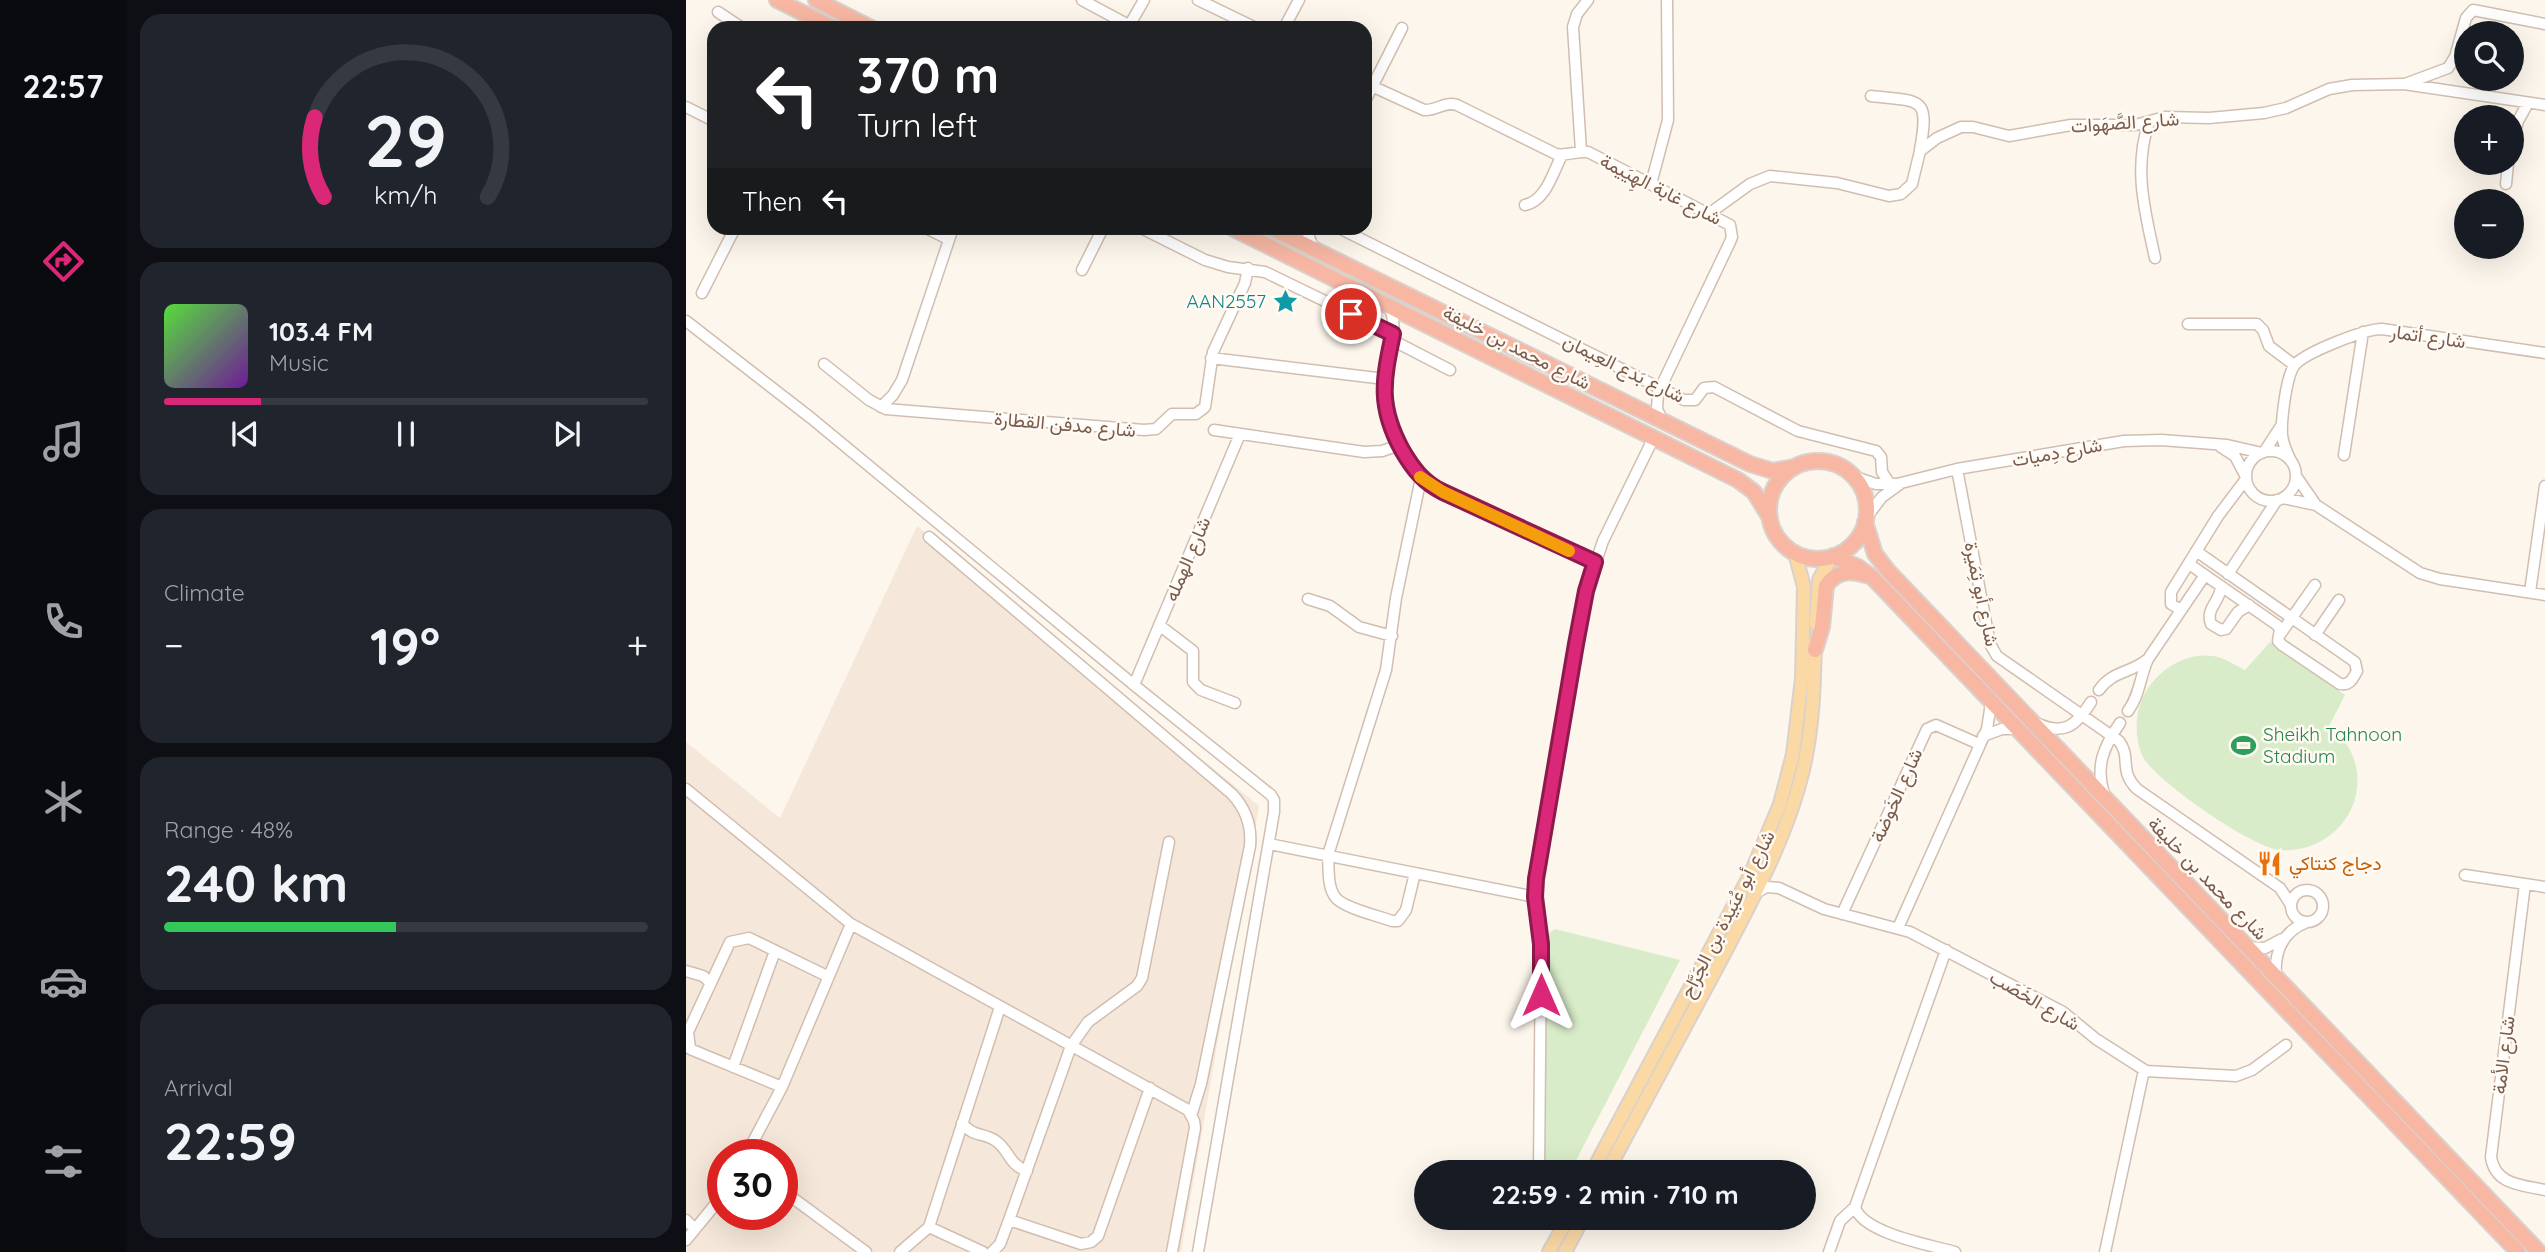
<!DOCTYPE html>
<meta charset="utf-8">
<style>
:root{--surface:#171b24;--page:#20242c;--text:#f1f3f6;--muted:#9ea1a6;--line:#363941;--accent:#db2777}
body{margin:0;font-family:Quicksand,Vazirmatn,sans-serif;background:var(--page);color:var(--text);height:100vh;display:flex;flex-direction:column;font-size:26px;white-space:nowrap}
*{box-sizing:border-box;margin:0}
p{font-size:23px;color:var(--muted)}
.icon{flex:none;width:38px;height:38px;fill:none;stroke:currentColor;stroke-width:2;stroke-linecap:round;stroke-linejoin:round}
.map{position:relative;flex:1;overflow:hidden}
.sheet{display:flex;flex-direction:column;gap:14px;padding:14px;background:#0d0f14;width:560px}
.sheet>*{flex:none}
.top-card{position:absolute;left:21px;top:21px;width:665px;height:214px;border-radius:21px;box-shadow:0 7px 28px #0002;background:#202124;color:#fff;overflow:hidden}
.fabs{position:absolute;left:1768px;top:21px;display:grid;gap:14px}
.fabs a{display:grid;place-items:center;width:70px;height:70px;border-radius:50%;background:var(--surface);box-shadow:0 7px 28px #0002;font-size:35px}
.speed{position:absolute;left:21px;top:1139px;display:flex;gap:14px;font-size:35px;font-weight:700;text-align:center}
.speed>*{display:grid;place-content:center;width:91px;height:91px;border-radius:50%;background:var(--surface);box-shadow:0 7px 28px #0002;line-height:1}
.speed .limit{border:10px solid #d22;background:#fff;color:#111}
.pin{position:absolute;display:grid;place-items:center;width:60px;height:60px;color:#fff;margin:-30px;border:4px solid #fff;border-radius:50%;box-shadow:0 2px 7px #0007}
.me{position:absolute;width:77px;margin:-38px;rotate:0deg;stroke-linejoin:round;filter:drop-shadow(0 0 5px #0008)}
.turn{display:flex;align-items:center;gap:24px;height:147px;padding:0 35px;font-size:32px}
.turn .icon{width:91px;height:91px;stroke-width:2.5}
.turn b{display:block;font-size:49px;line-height:60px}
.then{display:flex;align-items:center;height:66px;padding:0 35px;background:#0003;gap:14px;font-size:26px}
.big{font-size:52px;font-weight:700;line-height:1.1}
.sheet .card{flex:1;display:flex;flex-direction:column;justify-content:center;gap:10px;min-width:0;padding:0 24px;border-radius:21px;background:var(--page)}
.sheet .dial{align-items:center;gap:0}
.dial svg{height:182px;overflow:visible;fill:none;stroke:var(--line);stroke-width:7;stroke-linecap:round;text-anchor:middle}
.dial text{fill:var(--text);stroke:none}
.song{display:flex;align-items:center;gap:21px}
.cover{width:84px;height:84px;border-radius:10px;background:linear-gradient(135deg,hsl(110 70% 55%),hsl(280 70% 35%))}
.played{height:7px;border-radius:4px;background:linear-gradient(90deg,var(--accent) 20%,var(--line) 20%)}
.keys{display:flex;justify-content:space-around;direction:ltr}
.heat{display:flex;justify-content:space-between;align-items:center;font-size:38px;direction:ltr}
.charge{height:10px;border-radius:5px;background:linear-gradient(90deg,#34c759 48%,var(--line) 0)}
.trip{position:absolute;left:728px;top:1160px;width:402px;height:70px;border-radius:35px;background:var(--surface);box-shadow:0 7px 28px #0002;font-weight:700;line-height:70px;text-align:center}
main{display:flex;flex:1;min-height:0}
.dock{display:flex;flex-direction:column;width:126px;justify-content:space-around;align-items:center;background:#090b0e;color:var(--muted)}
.dock .icon{width:49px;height:49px}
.dock .on{color:var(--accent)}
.dock b{font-size:32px;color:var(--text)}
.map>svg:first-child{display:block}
</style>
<main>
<nav class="dock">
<b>22:57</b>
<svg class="icon on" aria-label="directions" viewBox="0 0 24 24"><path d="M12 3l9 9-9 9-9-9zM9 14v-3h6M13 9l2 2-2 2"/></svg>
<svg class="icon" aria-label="music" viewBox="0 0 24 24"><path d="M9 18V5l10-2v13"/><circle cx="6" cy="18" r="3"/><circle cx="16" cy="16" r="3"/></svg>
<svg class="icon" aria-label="phone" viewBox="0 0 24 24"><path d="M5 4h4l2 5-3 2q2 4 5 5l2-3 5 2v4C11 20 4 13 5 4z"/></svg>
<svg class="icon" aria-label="climate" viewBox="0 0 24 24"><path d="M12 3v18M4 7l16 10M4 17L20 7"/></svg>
<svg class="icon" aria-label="car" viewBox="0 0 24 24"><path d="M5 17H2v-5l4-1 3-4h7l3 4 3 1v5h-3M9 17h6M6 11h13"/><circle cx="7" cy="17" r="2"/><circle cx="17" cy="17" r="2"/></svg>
<svg class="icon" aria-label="filters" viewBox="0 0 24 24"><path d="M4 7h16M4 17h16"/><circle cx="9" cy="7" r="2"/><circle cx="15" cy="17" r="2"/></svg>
</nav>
<section class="sheet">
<div class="card dial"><svg viewBox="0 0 100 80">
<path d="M14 69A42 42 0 1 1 86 69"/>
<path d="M14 69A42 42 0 0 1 10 34" stroke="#db2777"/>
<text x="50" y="56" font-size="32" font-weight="700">29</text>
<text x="50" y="72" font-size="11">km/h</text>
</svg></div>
<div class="card">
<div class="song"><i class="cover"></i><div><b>103.4 FM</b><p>Music</p></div></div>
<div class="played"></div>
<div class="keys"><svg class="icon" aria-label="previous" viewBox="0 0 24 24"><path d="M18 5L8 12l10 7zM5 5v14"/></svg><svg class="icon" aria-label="pause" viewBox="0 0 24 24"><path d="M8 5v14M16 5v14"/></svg><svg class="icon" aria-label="next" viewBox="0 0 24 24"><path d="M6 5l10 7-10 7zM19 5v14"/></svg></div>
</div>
<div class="card"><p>Climate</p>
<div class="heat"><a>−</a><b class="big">19°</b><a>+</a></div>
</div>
<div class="card"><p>Range · 48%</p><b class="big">240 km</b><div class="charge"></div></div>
<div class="card"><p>Arrival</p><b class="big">22:59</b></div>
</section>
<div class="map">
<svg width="1859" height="1252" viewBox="0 0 1859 1252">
<rect width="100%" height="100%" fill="#fdf6ec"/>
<!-- residential -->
<path fill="#f5e8da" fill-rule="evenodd" d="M231,526L573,806L495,1252H0V742L94,818ZM37,1155H96V1214H37Z"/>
<!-- green -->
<path fill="#d8ecc9" d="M1584,642L1659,695L1643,726C1649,733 1660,741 1664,750C1689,800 1648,854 1594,850C1568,849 1466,779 1456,755C1450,741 1449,723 1453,708C1462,675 1500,647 1535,658C1543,661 1551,666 1559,670Z
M869,929L994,960L884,1172H856L857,938Z"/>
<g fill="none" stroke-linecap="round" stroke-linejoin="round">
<defs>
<path id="minor" d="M396,0L448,28
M512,0L570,28
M32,12L56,28
M443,26L458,0
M598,28L613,0
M679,83L738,110C751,111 758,101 771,105L870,154C881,156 890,151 902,152L1044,225L1046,237L1044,242L972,393L971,409L976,420
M1719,84L1762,68L1769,57L1780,18L1787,10L1859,24
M1185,96C1235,102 1244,95 1234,150
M679,101L716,28
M0,107L28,121
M1463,122C1447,168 1459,212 1469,258
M1825,146L1832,121L1842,103
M895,151L887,27L891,14L902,0
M965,184L982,120L981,0
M1820,184L1822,163
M839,205C860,201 867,172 876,155
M1024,213L1064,184L1084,176L1151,183L1203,196L1215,194L1226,184L1234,151L1251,138L1275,127H1287L1323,136L1385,125H1449L1479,117L1523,118L1578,113L1600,108L1643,89L1666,85L1718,84L1859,105
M240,228L262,239
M455,228L519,260L542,267L579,272L707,334
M620,228L627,248
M653,228L998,400H1009L1018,388L1028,387L1112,431L1190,451L1195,457L1196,472L1204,484
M396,270L417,228
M16,293L49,228
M702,306C716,327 700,365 698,390C696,425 720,468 748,488L909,562
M0,321L125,418L448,685L585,795L588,800V812L512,1252
M1502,324H1571L1577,330L1583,346L1608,365
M706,340L764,370
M525,358L699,379
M138,364L183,400L200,409L458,430L470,429L486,414H510L519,407L527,352L559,283L562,268
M195,407L207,395L216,380L267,228
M528,430L678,452L696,451L714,445
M1535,447L1549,456L1560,477
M1560 476a25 25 0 1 1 50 0a25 25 0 1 1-50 0Z
M1578,452L1595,426
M1658,455L1677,332
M1605,461C1601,453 1597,444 1596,435C1595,421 1600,378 1608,366C1617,353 1679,329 1696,329L1859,353
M1271,469L1304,644L1311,656L1433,741C1446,758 1432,770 1451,789L1594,888L1605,905
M1610,476L1630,505
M1169,477L1190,484H1211L1271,469L1438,441L1475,440L1541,445L1576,453
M1597,498L1630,505L1734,573L1754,579L1859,595
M1180,518L1196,497L1214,484
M243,537L546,794C560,809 566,825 564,846L515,1084L505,1116
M1503,564L1591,625L1594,629L1592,641L1596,645L1654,684C1664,686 1667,678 1671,671L1669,662L1510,551
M1542,574L1591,500
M1535,586C1535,601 1519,608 1525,624L1535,630L1540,629L1552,612L1563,605
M1844,592L1859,486
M622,599L644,606L673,627L706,636
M1495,610L1485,604V592L1532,516L1560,479
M473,625L507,651V682L515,690L549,703
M1629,635L1653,600
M1593,636L1629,585
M448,685L554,434
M1413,690C1427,670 1444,674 1462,659
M1442,711C1454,695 1454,676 1462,659L1519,575
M1350,723C1378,736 1390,726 1405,702
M1297,736L1316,729H1330
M0,789L165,924L502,1110L508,1121L509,1128L486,1252
M1418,794C1409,766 1418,746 1434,723
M583,844L849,897
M729,873L720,910L712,921H706C693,916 658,908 650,898C641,888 643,868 642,855L700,670L710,598L735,478
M1779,875L1859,887
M1839,884L1805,1157C1809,1185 1836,1185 1859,1190
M1605 906a16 16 0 1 1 32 0a16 16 0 1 1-32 0Z
M1071,892L1081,887L1093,888L1138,909L1224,932L1377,1012L1410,1039L1460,1071L1550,1076L1566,1070L1600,1045
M1156,914L1241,729L1250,725L1293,744
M1212,928L1301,729L1305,703
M1562,947L1579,948L1596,939
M1260,950L1169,1207C1176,1233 1244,1245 1269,1252
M0,971L17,976L25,983
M1590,977C1588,952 1597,931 1621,922
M47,1067L89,951
M96,1087L4,1049L2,1032L44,942L63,938L141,976
M276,1123C288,1138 297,1132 310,1141C324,1151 322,1164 341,1171
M60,1155L96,1087L165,924
M853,1172L855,944L849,897L852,870L900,591L917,541L968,437
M96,1190L180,1252
M859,1218H862
M0,1220L8,1228
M323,1220L395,1244L405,1242L412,1236L464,1088
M243,1227L297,1252
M0,1240L37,1195
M214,1252L243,1227L314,1007
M306,1252L314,1244L323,1220L385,1046L402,1022L451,986L456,978L483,842
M1143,1252L1154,1221L1169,1207
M1419,1252L1458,1070"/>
<path id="major" d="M1130,624L1133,580L1145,557
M906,1172L1064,875L1094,804L1107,754L1116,678L1118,587L1109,553
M921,1172C960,1100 999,1028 1037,956C1068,896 1101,837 1117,770C1127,727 1128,686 1129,643
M863,1252L882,1218
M879,1252L897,1218"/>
<path id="highway" d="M91,0L147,28
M130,0L185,28
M546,228L1052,480L1068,492L1084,518
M585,228L1064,464L1087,471L1108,467
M1083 510a49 49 0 1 1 98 0a49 49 0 1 1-98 0Z
M1179,522L1189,554L1203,572L1853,1252
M1147,556L1172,567L1187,578L1832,1252
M1129,650L1136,627L1140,586C1150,571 1163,570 1179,575"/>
</defs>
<!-- minor casing -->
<use href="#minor" stroke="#d1beb0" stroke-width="13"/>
<!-- major casing -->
<use href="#major" stroke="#dad1cd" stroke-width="16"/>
<!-- highway casing -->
<use href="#highway" stroke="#dad1cd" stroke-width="18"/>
<!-- minor -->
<use href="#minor" stroke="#fff" stroke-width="10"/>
<!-- major -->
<use href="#major" stroke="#fbd9a5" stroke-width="12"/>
<!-- highway -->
<use href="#highway" stroke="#f7b7a3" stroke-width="14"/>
</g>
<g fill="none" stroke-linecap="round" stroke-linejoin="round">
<defs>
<path id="route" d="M665,314L707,334C697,381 692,406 716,450C727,469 738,483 757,492L909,562L900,591L890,644L850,879L849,897L855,944V995"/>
</defs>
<!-- route casing -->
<use href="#route" stroke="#8e194d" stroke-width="18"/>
<!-- route -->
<use href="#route" stroke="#db2777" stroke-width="12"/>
<!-- slow -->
<path stroke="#f59e0b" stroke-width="12" d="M734,477L757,492L883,551"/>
</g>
<!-- icons -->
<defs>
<symbol id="sight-bare" viewBox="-9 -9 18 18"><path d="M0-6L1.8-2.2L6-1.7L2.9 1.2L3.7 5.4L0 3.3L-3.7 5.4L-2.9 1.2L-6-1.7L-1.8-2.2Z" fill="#0f9aa8" stroke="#fffaf3" stroke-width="2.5" paint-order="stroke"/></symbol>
<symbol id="stadium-bare" viewBox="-9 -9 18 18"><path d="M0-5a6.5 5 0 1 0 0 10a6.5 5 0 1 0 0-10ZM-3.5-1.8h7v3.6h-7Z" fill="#2e9e5b" stroke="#fffaf3" stroke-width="2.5" paint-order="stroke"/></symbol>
<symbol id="restaurant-bare" viewBox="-9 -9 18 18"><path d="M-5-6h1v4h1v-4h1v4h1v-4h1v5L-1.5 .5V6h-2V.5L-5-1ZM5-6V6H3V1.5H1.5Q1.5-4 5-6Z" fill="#e8710a" stroke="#fffaf3" stroke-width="2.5" paint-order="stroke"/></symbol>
</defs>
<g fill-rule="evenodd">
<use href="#sight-bare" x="582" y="284" width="35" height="35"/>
<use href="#stadium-bare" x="1540" y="728" width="35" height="35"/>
<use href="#restaurant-bare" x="1566" y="846" width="35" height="35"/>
</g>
<g text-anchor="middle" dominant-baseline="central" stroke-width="5" stroke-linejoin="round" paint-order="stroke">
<!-- street labels -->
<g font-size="19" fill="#7a5c4d" stroke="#fffaf3">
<text transform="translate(1439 122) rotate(-4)">شارع الصَّهَوات</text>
<text transform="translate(975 189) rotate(27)">شارع غابة الهِيَيمة</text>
<text transform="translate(1742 336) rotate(8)">شارع أتمار</text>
<text transform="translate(831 347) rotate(27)">شارع محمد بن خليفة</text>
<text transform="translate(938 368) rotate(26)">شارع بَدع العِيمان</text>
<text transform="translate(379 424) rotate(5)">شارع مدفن القطارة</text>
<text transform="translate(1371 452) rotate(-10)">شارع دِميات</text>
<text transform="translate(501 559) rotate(-67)">شارع الهمله</text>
<text transform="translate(1296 594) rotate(78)">شارع أبو ثِمَيرة</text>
<text transform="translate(1210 795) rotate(-66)">شارع الخَوضة</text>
<text transform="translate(1522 878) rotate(46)">شارع محمد بن خليفة</text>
<text transform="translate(1041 914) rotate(-63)">شارع أبو عُبَيدة بن الجَرَّاح</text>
<text transform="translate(1349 1000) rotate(30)">شارع الخَصَب</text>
<text transform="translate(1817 1055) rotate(-83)">شارع الأمة</text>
</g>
<!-- culture labels -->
<g font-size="19" fill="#0d838f" stroke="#fffaf3" text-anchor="end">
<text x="580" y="301">AAN2557</text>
</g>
<!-- leisure labels -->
<g font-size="19" fill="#27864d" stroke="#fffaf3" text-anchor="start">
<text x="1577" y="734">Sheikh Tahnoon<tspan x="1577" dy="22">Stadium</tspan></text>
</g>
<!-- food labels -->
<g font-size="19" fill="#c56008" stroke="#fffaf3" text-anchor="start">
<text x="1603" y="863">دجاج كنتاكي</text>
</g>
</g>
</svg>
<div class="fabs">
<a><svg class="icon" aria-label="search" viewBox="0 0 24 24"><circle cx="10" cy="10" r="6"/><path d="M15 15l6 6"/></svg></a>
<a>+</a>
<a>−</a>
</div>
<div class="speed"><div class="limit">30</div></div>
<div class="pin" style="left:665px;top:314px;background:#d93025"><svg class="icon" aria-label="arrive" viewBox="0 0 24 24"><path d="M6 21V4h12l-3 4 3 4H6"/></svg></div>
<svg class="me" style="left:855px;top:995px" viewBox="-20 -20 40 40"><path d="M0-17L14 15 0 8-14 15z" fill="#db2777" stroke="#fff" stroke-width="4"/></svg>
<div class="trip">22:59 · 2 min · 710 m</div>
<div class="top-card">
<div class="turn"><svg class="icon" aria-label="left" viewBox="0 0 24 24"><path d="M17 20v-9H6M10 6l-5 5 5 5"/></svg><div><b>370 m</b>Turn left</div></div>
<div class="then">Then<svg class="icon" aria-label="left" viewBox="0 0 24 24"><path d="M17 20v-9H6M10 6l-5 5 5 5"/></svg></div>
</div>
</div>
</main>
